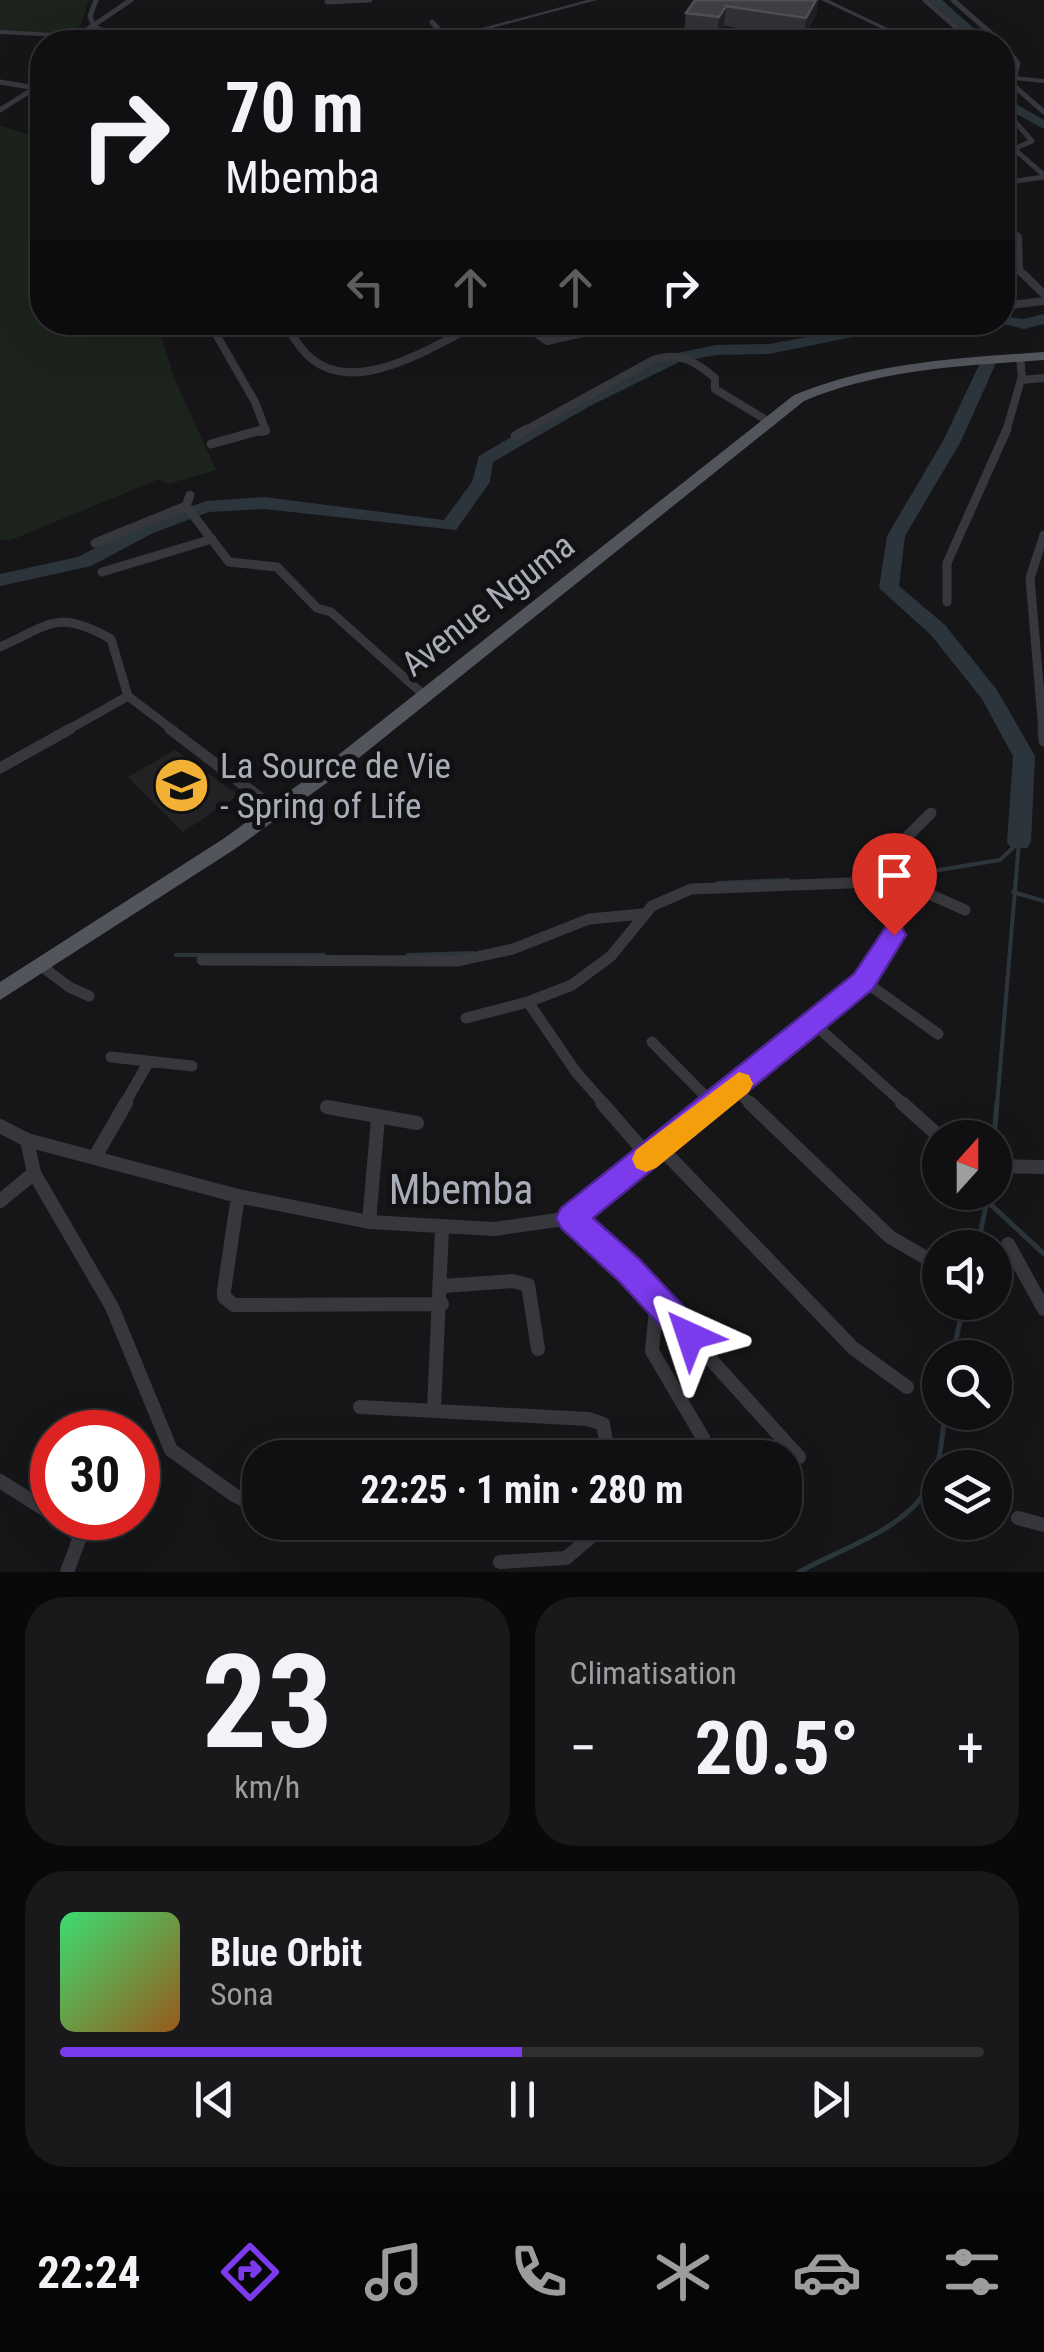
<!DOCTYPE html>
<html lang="fr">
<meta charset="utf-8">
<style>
:root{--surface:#101012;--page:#19191b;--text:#f1f3f6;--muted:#9c9d9f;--line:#303032;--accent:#7c3aed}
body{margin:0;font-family:"Roboto Condensed",sans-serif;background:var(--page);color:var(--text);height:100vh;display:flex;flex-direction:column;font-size:38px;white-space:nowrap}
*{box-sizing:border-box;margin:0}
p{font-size:32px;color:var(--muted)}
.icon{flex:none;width:55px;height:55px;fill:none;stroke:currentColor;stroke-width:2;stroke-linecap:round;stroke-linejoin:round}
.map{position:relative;height:1572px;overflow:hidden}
.details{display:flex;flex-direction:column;gap:25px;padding:25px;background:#09090a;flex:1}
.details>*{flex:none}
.guide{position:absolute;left:30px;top:30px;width:985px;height:305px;border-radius:40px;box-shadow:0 10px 40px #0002,0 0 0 2px var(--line);background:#101012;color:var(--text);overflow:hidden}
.needle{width:65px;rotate:21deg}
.controls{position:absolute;left:922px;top:1120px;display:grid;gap:20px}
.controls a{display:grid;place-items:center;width:90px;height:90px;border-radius:50%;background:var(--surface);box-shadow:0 10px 40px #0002,0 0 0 2px var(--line);font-size:50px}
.speed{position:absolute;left:30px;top:1410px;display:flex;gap:20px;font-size:50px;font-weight:700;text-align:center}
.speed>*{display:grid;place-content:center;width:130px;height:130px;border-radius:50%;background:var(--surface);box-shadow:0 10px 40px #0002,0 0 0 2px var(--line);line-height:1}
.speed .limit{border:15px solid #d22;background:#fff;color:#111}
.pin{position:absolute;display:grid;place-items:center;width:85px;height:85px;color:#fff;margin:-102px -42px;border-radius:50% 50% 50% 0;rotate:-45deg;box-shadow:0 0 10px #0007}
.pin .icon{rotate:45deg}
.me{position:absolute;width:110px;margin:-55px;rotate:318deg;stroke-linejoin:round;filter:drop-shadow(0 0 8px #0008)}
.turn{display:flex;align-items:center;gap:35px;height:210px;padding:0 30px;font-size:45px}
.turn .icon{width:130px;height:130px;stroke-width:2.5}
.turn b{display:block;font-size:70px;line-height:85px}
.lanes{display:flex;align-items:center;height:95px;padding:0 30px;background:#0003;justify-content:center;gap:50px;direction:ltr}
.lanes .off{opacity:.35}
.big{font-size:75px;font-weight:700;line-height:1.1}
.details .tile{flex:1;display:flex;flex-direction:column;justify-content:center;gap:15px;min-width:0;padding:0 35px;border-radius:40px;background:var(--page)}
.details .dial{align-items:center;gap:0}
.dial b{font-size:130px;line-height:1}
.song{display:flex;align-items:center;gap:30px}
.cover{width:120px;height:120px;border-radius:15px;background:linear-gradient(135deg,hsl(140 70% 55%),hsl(30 70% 35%))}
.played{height:10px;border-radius:5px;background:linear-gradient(90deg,var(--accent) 50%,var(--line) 50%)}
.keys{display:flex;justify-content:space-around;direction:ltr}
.heat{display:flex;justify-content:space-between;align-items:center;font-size:55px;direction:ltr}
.details .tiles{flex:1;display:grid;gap:25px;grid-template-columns:1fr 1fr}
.tile:last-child{grid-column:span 2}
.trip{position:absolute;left:242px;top:1440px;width:560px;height:100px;border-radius:40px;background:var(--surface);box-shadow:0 10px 40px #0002,0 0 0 2px var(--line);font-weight:700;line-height:100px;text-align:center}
.tab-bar{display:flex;height:160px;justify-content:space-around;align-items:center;background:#060607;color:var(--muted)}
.tab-bar .icon{width:70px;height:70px}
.tab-bar .current{color:var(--accent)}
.tab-bar b{font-size:45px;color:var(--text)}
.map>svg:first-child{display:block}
</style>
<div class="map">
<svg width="1044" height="1572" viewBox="0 0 1044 1572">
<rect width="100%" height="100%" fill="#161618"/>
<!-- built -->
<path fill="#222225" d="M175,750L239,795L183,832L128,777Z"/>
<!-- green -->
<path fill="#1c231d" d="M0,0H89L81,24L72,33L0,31Z
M0,126L42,138V322L157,323L175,380L216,470L168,484L159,479L11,540H0Z"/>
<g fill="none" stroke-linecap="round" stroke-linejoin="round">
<!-- stream-far1 -->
<path stroke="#2c353c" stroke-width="4" d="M902,876L1000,860L1019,842
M718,883L788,880
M1013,892L1044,901
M176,955H324
M408,955L473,953
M997,1105L1019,842"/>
<!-- stream -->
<path stroke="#2c353c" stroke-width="5" d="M994,1138L997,1103
M988,1202L1044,1254
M977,1248L989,1192
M952,1358L964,1302
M799,1572C840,1549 904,1530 928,1488C941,1466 942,1436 945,1412"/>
<!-- river -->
<path fill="#2c353c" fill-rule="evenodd" d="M929,0H942L989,42H977Z
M1002,96L1044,120V129L1002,106Z
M1044,314V324L1024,329L995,322H1002V316L1024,319Z
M889,322H926L769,354L716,355L679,362L590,406L493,462L490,482L456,530L264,509L209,512L153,533L91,566L0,586V574L78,557L139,525L206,501L264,497L444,520L472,482L479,456L578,398L668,355L716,345L769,344Z
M988,358L996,363L961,441L905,536L899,586L945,625L997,690L1035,756L1031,842L1027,848H1011L1007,842L1013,756L982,699L931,635L879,588L887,536L943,441L980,363Z"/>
<!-- minor-far4 -->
<path stroke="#37383d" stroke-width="5" d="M925,0L973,42
M953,0L1001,42
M327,2L370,0
M432,22L448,40
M94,27L90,16L96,0
M94,27L120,37
M79,35L131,0
M1002,44L1018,63L1013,85L1044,112
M0,82L42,89
M1002,107L1032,141L1014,149L1044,175
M0,110L35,88
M1002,183L1044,177"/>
<!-- minor-far3 -->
<path stroke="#37383d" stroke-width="8" d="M1002,212V225
M1002,228L1018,237L1019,270L1044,294
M1002,306L1044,301
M209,322L255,402L266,431L262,432
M285,322C290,331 295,341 302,349C347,405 433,346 481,322
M520,322L547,341L631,322
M848,328L871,322
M1022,380L1044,378
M522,432L653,360C679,351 695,361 715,378V389L768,421
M1006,432L1022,376L1020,358"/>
<!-- minor-far2 -->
<path stroke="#37383d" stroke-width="9" d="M515,436L527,429
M211,444L265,429
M190,495L186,506L229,562L277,567L317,608L331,612L425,696
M95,543L186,506
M102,572L212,539
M947,602V563L1007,429
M0,647C51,624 58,609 111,639L128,696L174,731
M66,731L128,696
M1043,731L1030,578L1044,535"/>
<!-- minor-far1 -->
<path stroke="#37383d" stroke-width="11" d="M170,729L275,809
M1043,729L1044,741
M0,768L70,729
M900,881L894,850L931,813
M202,960L458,961L513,949L589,919L643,914
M39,964L69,987L89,996
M864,981L938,1034
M528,1002L576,1072L605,1105
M466,1018L528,1002L572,985L611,956L652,906L691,889L900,881L965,910
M813,1023L905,1105
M652,1042L713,1104
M111,1057L192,1066
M734,1088L752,1105
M124,1105L148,1063
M710,1105L864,981L920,888"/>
<!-- minor -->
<path stroke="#37383d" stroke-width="14" d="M602,1103L649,1157
M750,1103L890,1237L940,1266
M902,1103L941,1138
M327,1107L417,1123
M0,1126L27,1140L238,1196L369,1222L494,1229L571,1218L713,1103
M27,1140L34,1173L112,1307L171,1450L234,1495L260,1508
M660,1147L853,1348L907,1387
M95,1157L126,1103
M996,1166L1044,1167
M238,1196L224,1291V1297L234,1305L442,1304
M0,1201L34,1173
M571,1218L657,1300L799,1457
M369,1222L378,1118
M1008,1244L1044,1309
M443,1286L513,1281L528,1285L538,1349
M657,1300L652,1351L703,1438
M360,1407L588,1419L603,1424L609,1458
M434,1409L442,1228
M0,1481L52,1514
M58,1518L80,1537L67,1572
M1018,1518L1044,1525
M289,1522L301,1529
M500,1562L566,1558L609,1522"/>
<!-- tertiary -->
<path fill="#37383d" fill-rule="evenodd" d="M587,0H597L439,42H430Z
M821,0H829L917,42H910Z
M0,30L187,40L190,42H160L0,34Z
M1002,75L1044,79V83L1002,79Z"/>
<!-- primary -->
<path fill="#53555c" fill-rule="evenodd" d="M1044,352V360C961,366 881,369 804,401L335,777L235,849L0,1000V982L223,839L323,767L794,395C875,362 958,358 1044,352Z"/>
</g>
<!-- wall -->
<path fill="#323236" d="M695,0L817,13L803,38L724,26L717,37L684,33L686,13Z"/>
<!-- shaded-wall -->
<path fill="#212124" d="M816,0H819L817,13L803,38L806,18Z
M726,6L724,26L717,37L719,17Z"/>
<!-- building -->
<path fill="#3f3f44" stroke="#4f5156" stroke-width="2.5" d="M695,0H816L806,18L726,6L719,17L686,13Z"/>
<!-- route -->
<path fill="#7c3aed" stroke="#51269a" stroke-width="2.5" d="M894,925L902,928L906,935L873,989L593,1218L639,1259L701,1325L705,1336L701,1346L690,1351L679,1346L618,1280L561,1228L556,1218L561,1208L854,974L885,928Z"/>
<!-- slow -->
<path fill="#f59e0b" d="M739,1072L749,1075L753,1084L749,1092L656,1168L646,1172L636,1168L632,1159L636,1150Z"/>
<!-- icons -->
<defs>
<symbol id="school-disc" viewBox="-11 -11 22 22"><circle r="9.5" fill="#f2b134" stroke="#111113"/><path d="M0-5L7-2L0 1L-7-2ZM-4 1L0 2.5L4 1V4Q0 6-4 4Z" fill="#111"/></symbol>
</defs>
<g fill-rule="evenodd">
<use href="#school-disc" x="150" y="754" width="63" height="63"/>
</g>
<g text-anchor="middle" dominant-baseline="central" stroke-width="10" stroke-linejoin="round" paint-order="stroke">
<!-- street labels -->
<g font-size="35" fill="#a8adb8" stroke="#111113">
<text transform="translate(488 605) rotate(-38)">Avenue Nguma</text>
</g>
<!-- poi labels -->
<g font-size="35" fill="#a8adb8" stroke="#111113" text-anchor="start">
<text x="220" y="766">La Source de Vie<tspan x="220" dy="40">- Spring of Life</tspan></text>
</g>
<!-- near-street labels -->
<g font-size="42" fill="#a8adb8" stroke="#111113">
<text x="461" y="1189">Mbemba</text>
</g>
</g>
</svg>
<div class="controls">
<a><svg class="needle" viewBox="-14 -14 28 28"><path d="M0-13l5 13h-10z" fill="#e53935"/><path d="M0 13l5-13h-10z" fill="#9c9d9f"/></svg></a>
<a><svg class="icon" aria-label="sound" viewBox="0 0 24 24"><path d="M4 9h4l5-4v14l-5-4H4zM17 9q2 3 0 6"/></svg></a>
<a><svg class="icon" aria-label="search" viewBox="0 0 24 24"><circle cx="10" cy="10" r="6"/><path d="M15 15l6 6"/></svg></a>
<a><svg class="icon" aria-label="layers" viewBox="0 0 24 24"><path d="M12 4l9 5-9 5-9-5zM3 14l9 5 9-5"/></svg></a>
</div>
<div class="speed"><div class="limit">30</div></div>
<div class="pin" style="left:894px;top:935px;background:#d93025"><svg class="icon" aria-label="arrive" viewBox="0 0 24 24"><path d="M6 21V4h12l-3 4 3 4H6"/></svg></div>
<svg class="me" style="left:690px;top:1336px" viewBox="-20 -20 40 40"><path d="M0-17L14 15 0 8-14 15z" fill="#7c3aed" stroke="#fff" stroke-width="4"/></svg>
<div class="trip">22:25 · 1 min · 280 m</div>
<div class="guide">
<div class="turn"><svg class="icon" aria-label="right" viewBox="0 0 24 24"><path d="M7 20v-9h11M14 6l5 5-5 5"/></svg><div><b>70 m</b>Mbemba</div></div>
<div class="lanes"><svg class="icon off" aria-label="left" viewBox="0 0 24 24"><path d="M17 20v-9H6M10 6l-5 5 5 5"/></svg><svg class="icon off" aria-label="ahead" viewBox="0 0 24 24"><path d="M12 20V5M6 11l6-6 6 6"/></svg><svg class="icon off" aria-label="ahead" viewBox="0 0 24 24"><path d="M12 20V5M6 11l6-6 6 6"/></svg><svg class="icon" aria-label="right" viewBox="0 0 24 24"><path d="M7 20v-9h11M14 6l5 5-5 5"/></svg></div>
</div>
</div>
<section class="details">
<div class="tiles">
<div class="tile dial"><b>23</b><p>km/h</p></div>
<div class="tile"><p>Climatisation</p>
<div class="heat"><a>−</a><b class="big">20.5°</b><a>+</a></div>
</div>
<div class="tile">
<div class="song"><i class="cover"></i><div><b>Blue Orbit</b><p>Sona</p></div></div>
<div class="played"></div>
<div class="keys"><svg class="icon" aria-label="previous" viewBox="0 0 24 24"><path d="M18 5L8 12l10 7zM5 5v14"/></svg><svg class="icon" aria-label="pause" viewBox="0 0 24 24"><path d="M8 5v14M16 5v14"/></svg><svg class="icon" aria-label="next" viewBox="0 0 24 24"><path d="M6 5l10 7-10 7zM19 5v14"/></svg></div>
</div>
</div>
</section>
<nav class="tab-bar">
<b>22:24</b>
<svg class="icon current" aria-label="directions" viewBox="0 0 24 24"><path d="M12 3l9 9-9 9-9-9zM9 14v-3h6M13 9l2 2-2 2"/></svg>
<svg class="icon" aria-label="music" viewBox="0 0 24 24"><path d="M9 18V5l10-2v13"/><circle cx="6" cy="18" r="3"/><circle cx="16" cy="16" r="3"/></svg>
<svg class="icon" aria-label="phone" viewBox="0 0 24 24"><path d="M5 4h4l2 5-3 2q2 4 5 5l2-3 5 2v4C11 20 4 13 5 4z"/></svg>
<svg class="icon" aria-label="climate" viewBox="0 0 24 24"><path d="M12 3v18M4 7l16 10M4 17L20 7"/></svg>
<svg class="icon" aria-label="car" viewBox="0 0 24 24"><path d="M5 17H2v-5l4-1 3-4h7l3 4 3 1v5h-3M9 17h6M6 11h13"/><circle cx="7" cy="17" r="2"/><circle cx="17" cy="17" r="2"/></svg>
<svg class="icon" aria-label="filters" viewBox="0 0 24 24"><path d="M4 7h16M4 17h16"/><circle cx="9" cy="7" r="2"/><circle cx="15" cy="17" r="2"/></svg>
</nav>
